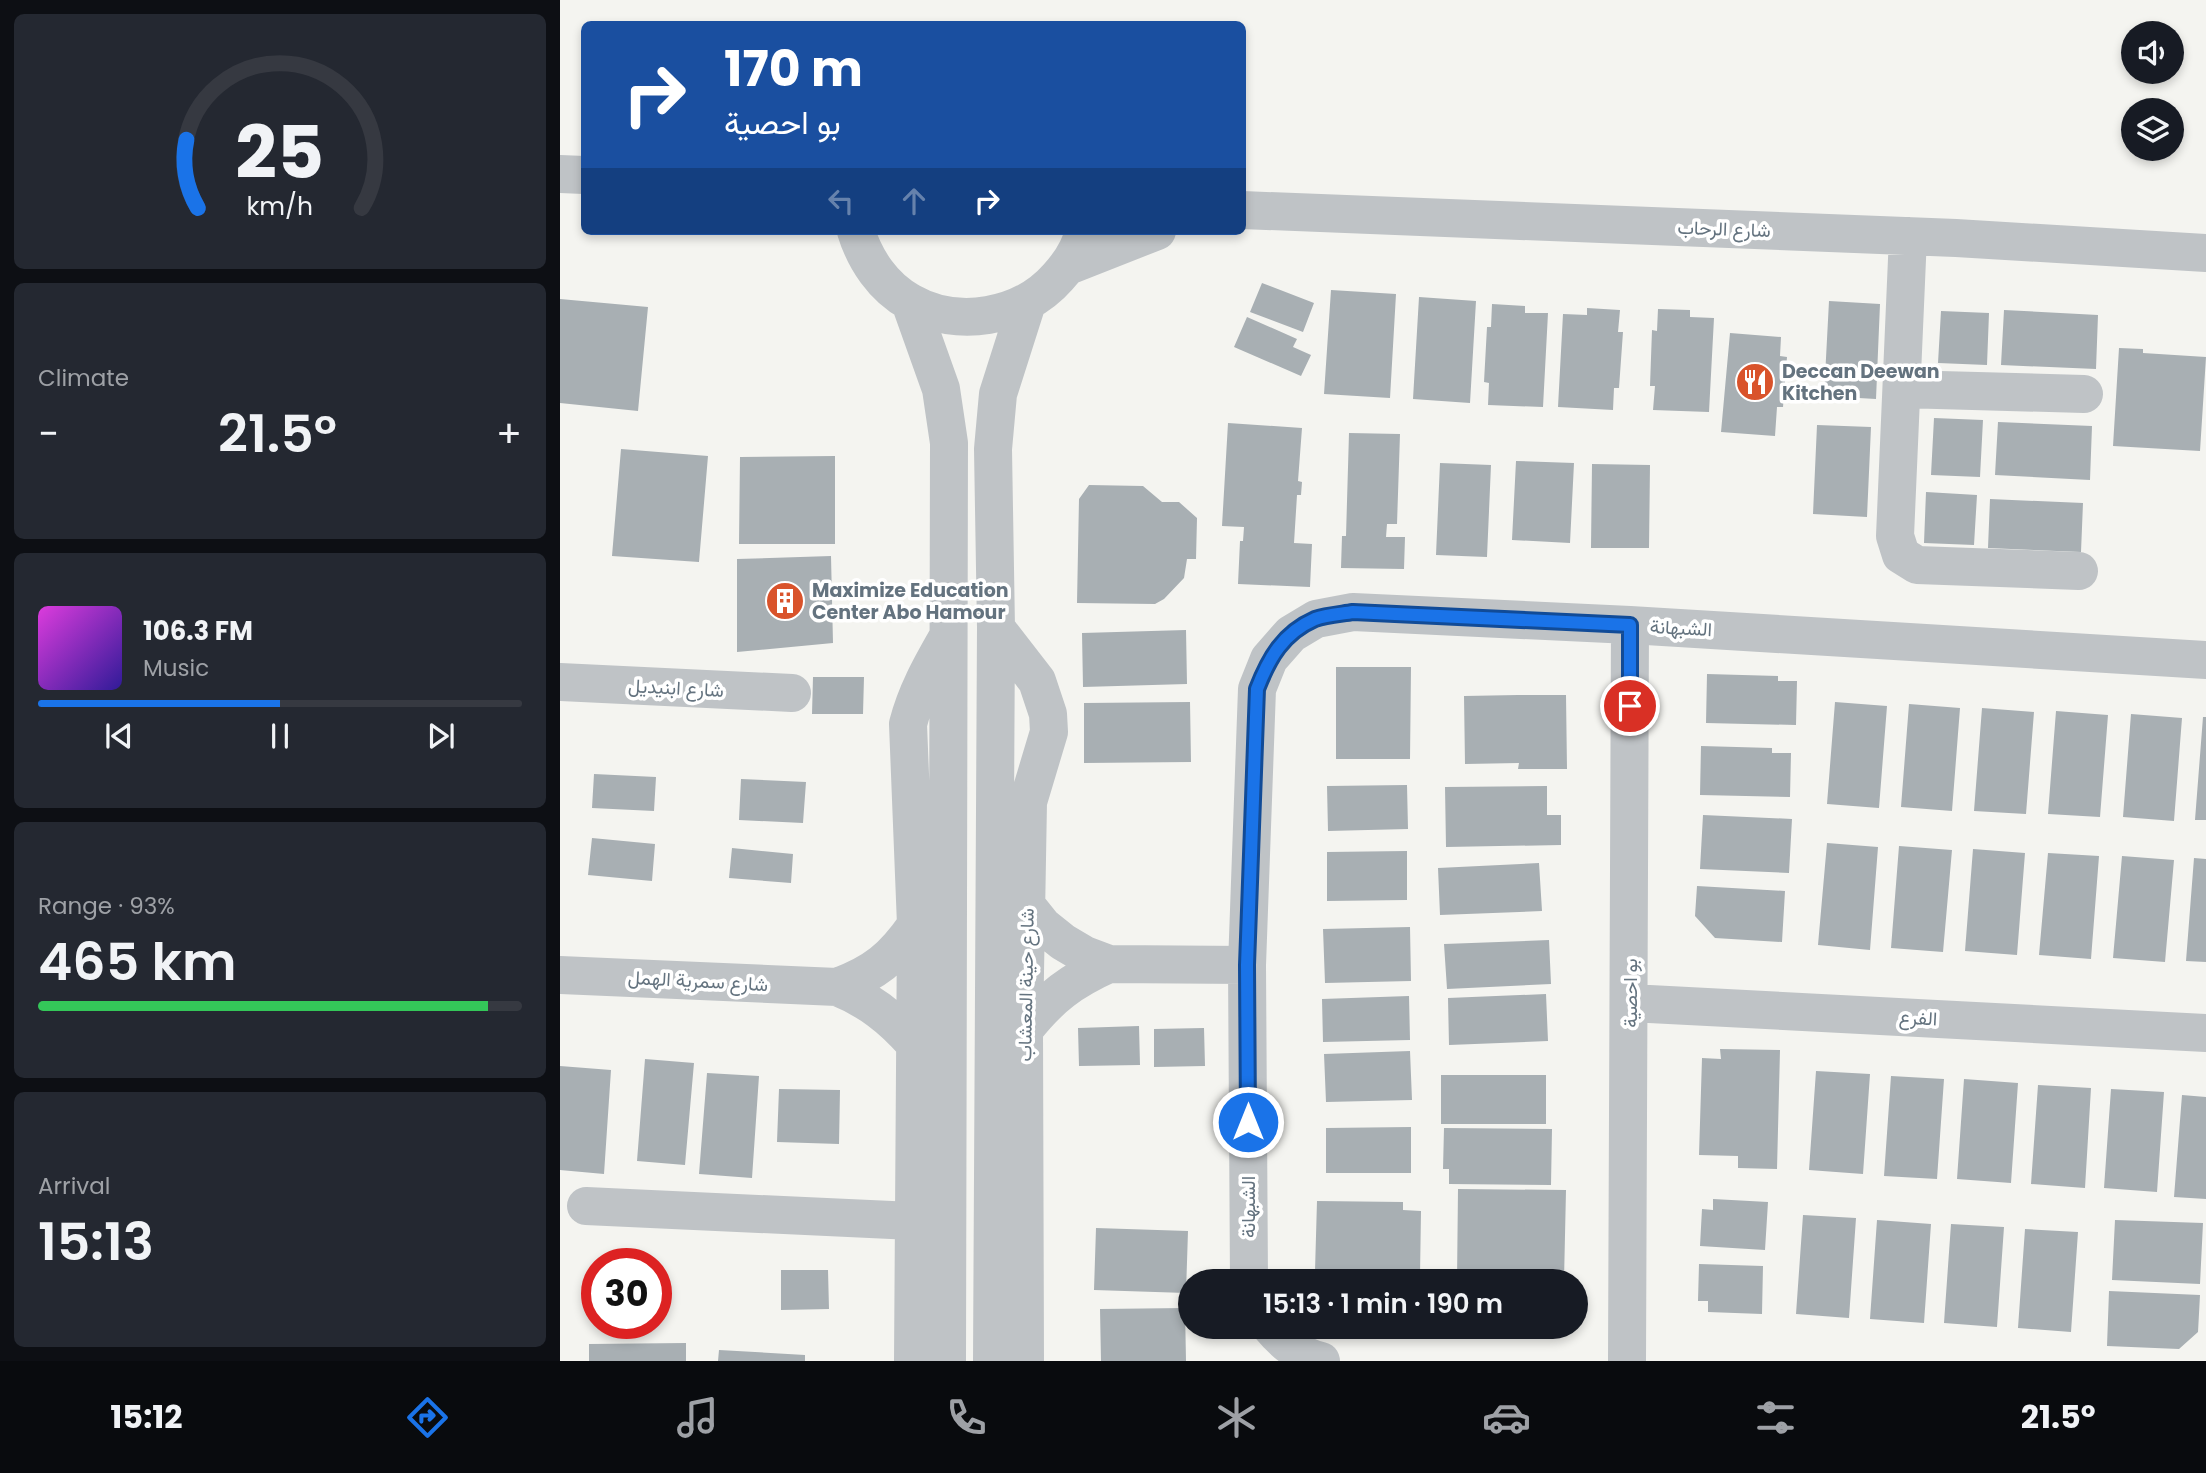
<!DOCTYPE html>
<meta charset="utf-8">
<style>
:root{--surface:#171b24;--page:#242831;--text:#f1f3f6;--muted:#9ea1a6;--line:#363941;--accent:#1a73e8}
body{margin:0;font-family:Poppins,Vazirmatn,sans-serif;background:var(--page);color:var(--text);height:100vh;display:flex;flex-direction:column;font-size:26px;white-space:nowrap}
*{box-sizing:border-box;margin:0}
p{font-size:23px;color:var(--muted)}
.icon{flex:none;width:38px;height:38px;fill:none;stroke:currentColor;stroke-width:2;stroke-linecap:round;stroke-linejoin:round}
.map{position:relative;flex:1;overflow:hidden}
.sheet{display:flex;flex-direction:column;gap:14px;padding:14px;background:#0d0f14;width:560px}
.sheet>*{flex:none}
.top-card{position:absolute;left:21px;top:21px;width:665px;height:214px;border-radius:10px;box-shadow:0 4px 10px #0003;background:#1a4fa0;color:#fff;overflow:hidden}
.buttons{position:absolute;left:1561px;top:21px;display:grid;gap:14px}
.buttons a{display:grid;place-items:center;width:63px;height:63px;border-radius:50%;background:var(--surface);box-shadow:0 4px 10px #0003;font-size:35px}
.speed{position:absolute;left:21px;top:1248px;display:flex;gap:14px;font-size:35px;font-weight:700;text-align:center}
.speed>*{display:grid;place-content:center;width:91px;height:91px;border-radius:50%;background:var(--surface);box-shadow:0 4px 10px #0003;line-height:1}
.speed .limit{border:10px solid #d22;background:#fff;color:#111}
.pin{position:absolute;display:grid;place-items:center;width:60px;height:60px;color:#fff;margin:-30px;border:4px solid #fff;border-radius:50%;box-shadow:0 2px 7px #0007}
.me{position:absolute;width:77px;margin:-38px;rotate:0deg;stroke-linejoin:round;filter:drop-shadow(0 0 5px #0008)}
.turn{display:flex;align-items:center;gap:24px;height:147px;padding:0 28px;font-size:32px}
.turn .icon{width:91px;height:91px;stroke-width:2.5}
.turn b{display:block;font-size:49px;line-height:60px}
.lanes{display:flex;align-items:center;height:66px;padding:0 28px;background:#0003;justify-content:center;gap:35px;direction:ltr}
.lanes .off{opacity:.35}
.big{font-size:52px;font-weight:600;line-height:1.1}
.sheet .widget{flex:1;display:flex;flex-direction:column;justify-content:center;gap:10px;min-width:0;padding:0 24px;border-radius:10px;background:var(--page)}
.sheet .dial{align-items:center;gap:0}
.dial svg{height:182px;overflow:visible;fill:none;stroke:var(--line);stroke-width:7;stroke-linecap:round;text-anchor:middle}
.dial text{fill:var(--text);stroke:none}
.song{display:flex;align-items:center;gap:21px}
.cover{width:84px;height:84px;border-radius:10px;background:linear-gradient(135deg,hsl(300 70% 55%),hsl(250 70% 35%))}
.played{height:7px;border-radius:4px;background:linear-gradient(90deg,var(--accent) 50%,var(--line) 50%)}
.keys{display:flex;justify-content:space-around;direction:ltr}
.heat{display:flex;justify-content:space-between;align-items:center;font-size:38px;direction:ltr}
.charge{height:10px;border-radius:5px;background:linear-gradient(90deg,#34c759 93%,var(--line) 0)}
.trip{position:absolute;left:618px;top:1269px;width:410px;height:70px;border-radius:35px;background:var(--surface);box-shadow:0 4px 10px #0003;font-weight:600;line-height:70px;text-align:center}
.tab-bar{display:flex;height:112px;justify-content:space-around;align-items:center;background:#090b0e;color:var(--muted)}
.tab-bar .icon{width:49px;height:49px}
.tab-bar .on{color:var(--accent)}
.tab-bar b{font-size:32px;color:var(--text)}
main{display:flex;flex:1;min-height:0}
.map>svg:first-child{display:block}
</style>
<main>
<section class="sheet">
<div class="widget dial"><svg viewBox="0 0 100 80">
<path d="M14 69A42 42 0 1 1 86 69"/>
<path d="M14 69A42 42 0 0 1 9 39" stroke="#1a73e8"/>
<text x="50" y="56" font-size="32" font-weight="700">25</text>
<text x="50" y="72" font-size="11">km/h</text>
</svg></div>
<div class="widget"><p>Climate</p>
<div class="heat"><a>−</a><b class="big">21.5°</b><a>+</a></div>
</div>
<div class="widget">
<div class="song"><i class="cover"></i><div><b>106.3 FM</b><p>Music</p></div></div>
<div class="played"></div>
<div class="keys"><svg class="icon" aria-label="previous" viewBox="0 0 24 24"><path d="M18 5L8 12l10 7zM5 5v14"/></svg><svg class="icon" aria-label="pause" viewBox="0 0 24 24"><path d="M8 5v14M16 5v14"/></svg><svg class="icon" aria-label="next" viewBox="0 0 24 24"><path d="M6 5l10 7-10 7zM19 5v14"/></svg></div>
</div>
<div class="widget"><p>Range · 93%</p><b class="big">465 km</b><div class="charge"></div></div>
<div class="widget"><p>Arrival</p><b class="big">15:13</b></div>
</section>
<div class="map">
<svg width="1646" height="1361" viewBox="0 0 1646 1361">
<rect width="100%" height="100%" fill="#f4f4f0"/>
<!-- building -->
<path fill="#a8afb3" d="M702,283L754,303L743,332L690,312Z
M771,290L836,294L830,398L764,394Z
M859,297L916,301L910,403L853,399Z
M0,299L88,307L78,411L0,403Z
M1269,301L1320,304L1316,399L1264,396Z
M932,304L965,306V313H988L983,407L928,405L929,383L924,382L927,327H931Z
M1027,308L1060,310L1058,332H1063L1059,388H1054L1053,410L998,407L1003,314L1027,315Z
M1098,309L1130,310V317L1154,318L1149,412L1093,410L1095,386H1090L1092,330L1097,331Z
M1444,310L1538,315L1536,369L1441,365Z
M1381,311L1429,313L1427,365L1378,363Z
M687,317L737,339L733,347L751,355L741,376L674,347Z
M1170,333L1221,337L1220,356L1227,357L1223,407H1217L1215,436L1161,432Z
M1559,348L1583,349V353L1646,357L1640,451L1553,446Z
M1374,418L1423,420L1420,477L1371,475Z
M1438,422L1532,426L1530,480L1435,475Z
M668,423L742,428L738,481L742,482L741,495H737L734,543L752,544L750,587L678,584L680,541H683L684,527L662,526Z
M1257,425L1311,427L1307,517L1253,514Z
M789,433L840,434L837,524H827L826,537H845L844,569L781,568L782,536H786Z
M61,449L148,456L139,562L52,556Z
M275,456V544H179L180,457Z
M956,461L1014,463L1010,543L952,540Z
M880,463L931,465L927,557L876,555Z
M1032,464L1090,465L1089,548H1031Z
M529,485L583,486L602,502H619L637,518L636,559H627L624,578L604,599L595,604L517,603L519,499Z
M1366,492L1417,495L1414,545L1364,543Z
M1430,499L1523,503L1521,552L1428,548Z
M271,556L273,643L177,652V559Z
M626,630L627,684L523,687L522,633Z
M776,667H851L850,759H776Z
M1147,674L1218,676V681H1237L1236,725L1146,723Z
M253,677H304L303,714H252Z
M958,695H1006L1007,769H958L959,763L905,764L904,696Z
M630,702L631,762L524,763V703Z
M1275,702L1327,706L1319,808L1267,804Z
M1349,704L1400,708L1392,811L1341,807Z
M1422,708L1474,712L1466,814L1414,811Z
M1496,711L1548,715L1540,817L1488,814Z
M1571,714L1622,718L1614,821L1563,817Z
M1643,717H1646V820H1635Z
M1141,746L1212,748V753H1231L1230,797L1140,795Z
M34,774L96,777L94,811L32,808Z
M181,779L246,782L243,823L179,820Z
M847,785L848,829L768,831L767,786Z
M987,786V815H1001V845L886,847L885,787Z
M1143,815L1232,819L1229,873L1140,869Z
M32,838L95,844L92,881L28,875Z
M1267,843L1318,847L1310,950L1258,945Z
M1339,846L1392,850L1383,952L1331,948Z
M172,848L233,854L231,883L169,878Z
M1413,849L1465,853L1457,955L1405,951Z
M847,851V900L767,901V852Z
M1488,853L1539,856L1531,959L1479,955Z
M1562,856L1614,860L1605,962L1553,958Z
M1634,858L1646,859V962L1626,961Z
M979,863L982,911L880,915L878,868Z
M1137,886L1225,891L1222,942L1155,938L1135,916Z
M850,927L851,981L765,983L763,929Z
M989,940L991,984L887,989L884,944Z
M986,994L988,1041L889,1045L888,998Z
M849,996L850,1040L763,1042L762,999Z
M579,1026L580,1065L519,1066L518,1028Z
M644,1028L645,1066L594,1067V1029Z
M1160,1049L1220,1050L1217,1169L1178,1168V1156L1139,1155L1142,1058L1161,1059Z
M850,1051L852,1100L766,1102L764,1054Z
M85,1059L134,1063L125,1165L77,1161Z
M0,1066L51,1070L44,1174L0,1170Z
M1256,1071L1310,1074L1303,1174L1249,1170Z
M147,1073L199,1076L192,1178L139,1174Z
M881,1075H986V1124H881Z
M1331,1076L1384,1079L1377,1179L1324,1176Z
M1404,1079L1458,1083L1451,1183L1397,1179Z
M1478,1085L1531,1088L1525,1188L1471,1184Z
M219,1089L280,1090L279,1144L217,1142Z
M1551,1089L1604,1092L1597,1192L1544,1188Z
M1622,1095L1646,1097V1199L1614,1197Z
M851,1127V1173H766V1128Z
M884,1128L992,1129L991,1185L889,1184V1169H883Z
M898,1189L1006,1190L1004,1281H897Z
M1153,1199L1208,1202L1205,1250L1140,1246L1142,1209L1153,1210Z
M757,1201L843,1202V1210L861,1211L860,1275L850,1276L849,1281H765V1271H755Z
M1243,1215L1296,1218L1289,1318L1236,1314Z
M1317,1220L1371,1224L1364,1323L1310,1319Z
M1555,1220L1643,1223L1640,1284L1552,1280Z
M1391,1224L1444,1227L1437,1327L1384,1323Z
M536,1228L628,1231L626,1293L534,1290Z
M1465,1229L1518,1232L1511,1332L1458,1328Z
M1139,1264L1203,1266L1202,1314L1148,1312V1301H1138Z
M221,1270H268L269,1309L221,1310Z
M1549,1291L1640,1295L1638,1332L1619,1349L1547,1346Z
M625,1308L626,1361H541L540,1309Z
M126,1343V1361H29V1344Z
M159,1350L245,1355V1361H158Z"/>
<g fill="none" stroke-linecap="round" stroke-linejoin="round">
<!-- minor -->
<path stroke="#bfc3c6" stroke-width="38" d="M0,174L24,175
M682,210L1396,238L1646,253
M296,231C305,260 323,287 350,302C397,329 462,318 498,277C509,265 520,248 524,231
M1348,236L1335,536L1341,555L1357,565L1519,571
M508,266L597,231
M350,302L381,389L389,443L387,1361
M1342,389L1524,394
M436,628L477,681L488,714L489,732L468,802L464,1030L465,1361
M0,682L232,693
M467,906L483,926L503,942L525,955L549,964L687,965
M0,975L277,987C309,1000 331,1017 354,1043
M277,987C315,973 333,958 356,925
M1070,1003L1646,1033
M464,1030C490,997 511,981 549,964
M26,1206L353,1221
M689,1281L687,965L697,689L709,659L731,634L756,619L793,612L1070,625L1646,660
M710,1326C724,1343 740,1356 761,1361
M353,1361L356,925L348,724C356,693 370,668 386,640
M432,1361L436,628L433,449L438,394L467,303
M1067,1361L1070,625"/>
</g>
<g fill="none" stroke-linecap="round" stroke-linejoin="round">
<defs>
<path id="route" d="M688,1122L687,965L697,689C709,658 723,633 755,619C766,615 781,614 793,612L1070,625V706"/>
</defs>
<!-- route casing -->
<use href="#route" stroke="#114b97" stroke-width="18"/>
<!-- route -->
<use href="#route" stroke="#1a73e8" stroke-width="12"/>
</g>
<!-- icons -->
<defs>
<symbol id="restaurant-disc" viewBox="-11 -11 22 22"><circle r="9.5" fill="#d9532b" stroke="#fff"/><path d="M-5-6h1v4h1v-4h1v4h1v-4h1v5L-1.5 .5V6h-2V.5L-5-1ZM5-6V6H3V1.5H1.5Q1.5-4 5-6Z" fill="#fff"/></symbol>
<symbol id="building-disc" viewBox="-11 -11 22 22"><circle r="9.5" fill="#d9532b" stroke="#fff"/><path d="M-4-6H4V6H1V3H-1V6H-4ZM-2.5-4.3h1.7v1.8h-1.7ZM.8-4.3h1.7v1.8H.8ZM-2.5-1h1.7V.8h-1.7ZM.8-1h1.7V.8H.8Z" fill="#fff"/></symbol>
</defs>
<g fill-rule="evenodd">
<use href="#restaurant-disc" x="1173" y="360" width="44" height="44"/>
<use href="#building-disc" x="203" y="579" width="44" height="44"/>
</g>
<g text-anchor="middle" dominant-baseline="central" stroke-width="7" stroke-linejoin="round" paint-order="stroke">
<!-- street labels -->
<g font-size="19" fill="#64737f" stroke="#fff">
<text transform="translate(1164 229) rotate(2)">شارع الرحاب</text>
<text transform="translate(1121 628) rotate(3)">الشبهانة</text>
<text transform="translate(116 688) rotate(3)">شارع ابنيديل</text>
<text transform="translate(138 981) rotate(3)">شارع سمرية الهمل</text>
<text transform="translate(466 985) rotate(-89)">شارع حينة المعشاب</text>
<text transform="translate(1070 993) rotate(-90)">بو احصية</text>
<text transform="translate(1358 1018) rotate(3)">الفرع</text>
<text transform="translate(688 1207) rotate(-90)">الشبهانة</text>
</g>
<!-- poi labels -->
<g font-size="19" font-weight="bold" fill="#64737f" stroke="#fff" text-anchor="start">
<text x="1222" y="371">Deccan Deewan<tspan x="1222" dy="22">Kitchen</tspan></text>
<text x="252" y="590">Maximize Education<tspan x="252" dy="22">Center Abo Hamour</tspan></text>
</g>
</g>
</svg>
<div class="buttons">
<a><svg class="icon" aria-label="sound" viewBox="0 0 24 24"><path d="M4 9h4l5-4v14l-5-4H4zM17 9q2 3 0 6"/></svg></a>
<a><svg class="icon" aria-label="layers" viewBox="0 0 24 24"><path d="M12 4l9 5-9 5-9-5zM3 14l9 5 9-5"/></svg></a>
</div>
<div class="speed"><div class="limit">30</div></div>
<div class="pin" style="left:1070px;top:706px;background:#d93025"><svg class="icon" aria-label="arrive" viewBox="0 0 24 24"><path d="M6 21V4h12l-3 4 3 4H6"/></svg></div>
<svg class="me" style="left:688px;top:1122px" viewBox="-20 -20 40 40"><circle r="17" fill="#1a73e8" stroke="#fff" stroke-width="3"/><path d="M0-11L8 9 0 5-8 9z" fill="#fff"/></svg>
<div class="trip">15:13 · 1 min · 190 m</div>
<div class="top-card">
<div class="turn"><svg class="icon" aria-label="right" viewBox="0 0 24 24"><path d="M7 20v-9h11M14 6l5 5-5 5"/></svg><div><b>170 m</b>بو احصية</div></div>
<div class="lanes"><svg class="icon off" aria-label="left" viewBox="0 0 24 24"><path d="M17 20v-9H6M10 6l-5 5 5 5"/></svg><svg class="icon off" aria-label="ahead" viewBox="0 0 24 24"><path d="M12 20V5M6 11l6-6 6 6"/></svg><svg class="icon" aria-label="right" viewBox="0 0 24 24"><path d="M7 20v-9h11M14 6l5 5-5 5"/></svg></div>
</div>
</div>
</main>
<nav class="tab-bar">
<b>15:12</b>
<svg class="icon on" aria-label="directions" viewBox="0 0 24 24"><path d="M12 3l9 9-9 9-9-9zM9 14v-3h6M13 9l2 2-2 2"/></svg>
<svg class="icon" aria-label="music" viewBox="0 0 24 24"><path d="M9 18V5l10-2v13"/><circle cx="6" cy="18" r="3"/><circle cx="16" cy="16" r="3"/></svg>
<svg class="icon" aria-label="phone" viewBox="0 0 24 24"><path d="M5 4h4l2 5-3 2q2 4 5 5l2-3 5 2v4C11 20 4 13 5 4z"/></svg>
<svg class="icon" aria-label="climate" viewBox="0 0 24 24"><path d="M12 3v18M4 7l16 10M4 17L20 7"/></svg>
<svg class="icon" aria-label="car" viewBox="0 0 24 24"><path d="M5 17H2v-5l4-1 3-4h7l3 4 3 1v5h-3M9 17h6M6 11h13"/><circle cx="7" cy="17" r="2"/><circle cx="17" cy="17" r="2"/></svg>
<svg class="icon" aria-label="filters" viewBox="0 0 24 24"><path d="M4 7h16M4 17h16"/><circle cx="9" cy="7" r="2"/><circle cx="15" cy="17" r="2"/></svg>
<b>21.5°</b>
</nav>
